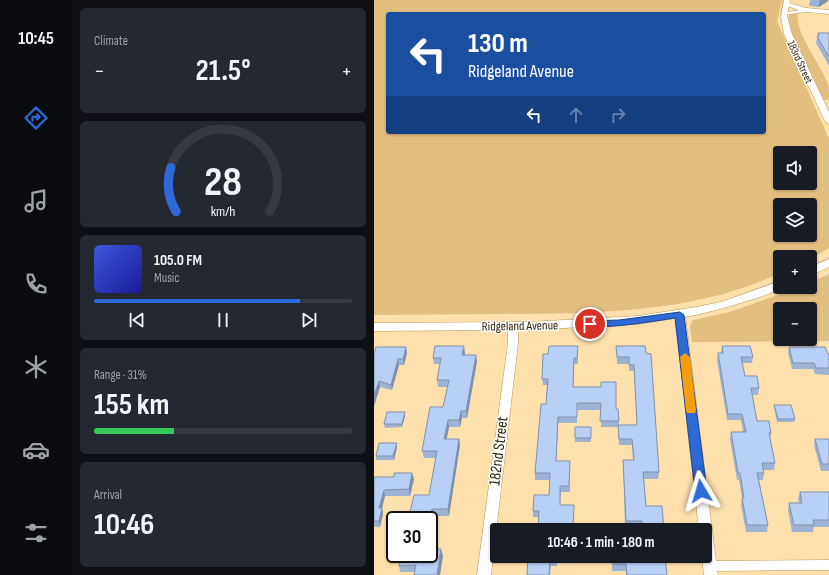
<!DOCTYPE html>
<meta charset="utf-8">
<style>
:root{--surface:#171b24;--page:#242831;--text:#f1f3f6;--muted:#9ea1a6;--line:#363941;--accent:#2d6ad7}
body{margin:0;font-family:"Sofia Sans Condensed",sans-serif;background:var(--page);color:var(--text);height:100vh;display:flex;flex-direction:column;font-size:15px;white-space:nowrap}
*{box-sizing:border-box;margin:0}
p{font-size:13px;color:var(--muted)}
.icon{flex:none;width:22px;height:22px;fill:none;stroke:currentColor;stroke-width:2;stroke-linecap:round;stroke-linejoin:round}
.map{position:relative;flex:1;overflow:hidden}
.side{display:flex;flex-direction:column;gap:8px;padding:8px;background:#0d0f14;width:302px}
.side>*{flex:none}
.top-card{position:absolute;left:12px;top:12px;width:380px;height:122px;border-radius:4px;box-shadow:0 1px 3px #0004;background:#1a4fa0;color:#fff;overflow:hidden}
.controls{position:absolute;left:399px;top:146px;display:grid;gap:8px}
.controls a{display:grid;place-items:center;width:44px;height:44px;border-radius:4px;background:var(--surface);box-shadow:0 1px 3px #0004;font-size:20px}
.speed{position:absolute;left:12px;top:511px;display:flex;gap:8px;font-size:20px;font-weight:700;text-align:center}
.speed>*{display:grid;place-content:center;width:52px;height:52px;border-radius:50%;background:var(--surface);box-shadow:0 1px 3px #0004;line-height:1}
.speed .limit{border:2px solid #111;border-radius:6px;background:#fff;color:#111}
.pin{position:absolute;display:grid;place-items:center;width:34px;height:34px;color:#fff;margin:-17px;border:2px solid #fff;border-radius:50%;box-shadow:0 1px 4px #0007}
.me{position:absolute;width:44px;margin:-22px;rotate:353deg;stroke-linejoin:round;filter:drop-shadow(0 0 3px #0008)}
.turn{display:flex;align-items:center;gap:14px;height:84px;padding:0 16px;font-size:18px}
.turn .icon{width:52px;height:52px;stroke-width:2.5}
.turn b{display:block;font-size:28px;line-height:34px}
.lanes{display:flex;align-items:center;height:38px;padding:0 16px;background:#0003;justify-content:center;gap:20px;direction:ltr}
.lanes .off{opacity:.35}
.big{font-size:30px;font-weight:700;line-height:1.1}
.side .widget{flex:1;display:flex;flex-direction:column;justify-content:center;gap:6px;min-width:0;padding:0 14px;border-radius:6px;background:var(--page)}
.side .dial{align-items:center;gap:0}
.dial svg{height:104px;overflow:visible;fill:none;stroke:var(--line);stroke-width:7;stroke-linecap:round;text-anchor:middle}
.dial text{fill:var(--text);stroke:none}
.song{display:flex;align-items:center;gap:12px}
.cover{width:48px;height:48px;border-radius:6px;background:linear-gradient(135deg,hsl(230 70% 55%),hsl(240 70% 35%))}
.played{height:4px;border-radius:2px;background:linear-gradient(90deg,var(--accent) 80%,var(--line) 80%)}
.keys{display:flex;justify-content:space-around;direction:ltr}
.heat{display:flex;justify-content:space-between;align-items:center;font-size:22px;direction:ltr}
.charge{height:6px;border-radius:3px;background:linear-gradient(90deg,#34c759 31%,var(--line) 0)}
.trip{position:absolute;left:116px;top:523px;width:222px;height:40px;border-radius:4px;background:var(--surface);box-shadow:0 1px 3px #0004;font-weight:700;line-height:40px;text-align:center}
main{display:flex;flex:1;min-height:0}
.dock{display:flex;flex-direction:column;width:72px;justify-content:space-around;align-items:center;background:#090b0e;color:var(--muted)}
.dock .icon{width:28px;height:28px}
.dock .current{color:var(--accent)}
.dock b{font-size:18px;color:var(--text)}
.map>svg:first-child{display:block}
</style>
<main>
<nav class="dock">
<b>10:45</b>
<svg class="icon current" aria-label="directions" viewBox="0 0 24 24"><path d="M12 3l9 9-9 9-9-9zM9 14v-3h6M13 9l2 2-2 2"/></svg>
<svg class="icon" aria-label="music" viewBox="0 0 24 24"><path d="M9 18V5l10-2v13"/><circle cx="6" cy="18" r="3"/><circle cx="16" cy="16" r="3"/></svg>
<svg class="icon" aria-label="phone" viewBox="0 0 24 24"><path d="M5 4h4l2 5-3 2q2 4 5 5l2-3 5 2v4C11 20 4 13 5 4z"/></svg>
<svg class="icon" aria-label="climate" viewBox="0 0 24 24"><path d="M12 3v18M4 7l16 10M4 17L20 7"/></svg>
<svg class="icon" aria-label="car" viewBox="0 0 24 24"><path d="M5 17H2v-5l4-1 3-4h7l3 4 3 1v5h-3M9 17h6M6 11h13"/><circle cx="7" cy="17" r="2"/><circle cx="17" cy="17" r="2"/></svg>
<svg class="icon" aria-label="filters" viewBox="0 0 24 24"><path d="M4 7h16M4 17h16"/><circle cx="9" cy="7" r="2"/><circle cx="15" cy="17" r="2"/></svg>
</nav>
<section class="side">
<div class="widget"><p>Climate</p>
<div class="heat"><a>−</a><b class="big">21.5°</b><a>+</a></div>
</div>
<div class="widget dial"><svg viewBox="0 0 100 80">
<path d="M14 69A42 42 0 1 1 86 69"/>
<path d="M14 69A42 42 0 0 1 10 35" stroke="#2d6ad7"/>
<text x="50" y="56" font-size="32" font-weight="700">28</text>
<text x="50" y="72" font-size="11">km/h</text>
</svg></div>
<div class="widget">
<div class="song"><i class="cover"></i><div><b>105.0 FM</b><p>Music</p></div></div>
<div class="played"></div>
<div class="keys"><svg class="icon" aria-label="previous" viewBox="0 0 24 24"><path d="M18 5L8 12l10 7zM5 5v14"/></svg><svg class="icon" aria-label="pause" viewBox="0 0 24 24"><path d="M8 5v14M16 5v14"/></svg><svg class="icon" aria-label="next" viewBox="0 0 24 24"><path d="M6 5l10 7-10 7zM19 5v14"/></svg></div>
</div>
<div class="widget"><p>Range · 31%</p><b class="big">155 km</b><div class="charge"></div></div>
<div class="widget"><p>Arrival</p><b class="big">10:46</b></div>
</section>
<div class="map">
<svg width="455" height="575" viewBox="0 0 455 575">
<rect width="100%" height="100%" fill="#fee0ad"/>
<!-- green -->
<path fill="#e2be7f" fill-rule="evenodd" d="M0,0H408L403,21L455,139V248L436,259V257H406V273C325,311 236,313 148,314C99,314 49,315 0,315ZM14,14H390V132H14ZM406,153H436V183H406ZM406,205H436V235H406Z
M424,13C419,30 448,67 454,84C455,89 455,95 455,100H450C442,84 410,29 415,15Z
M455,274V341L318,342L316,326L319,320L356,312L426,287H436V283ZM406,309H436V339H406Z"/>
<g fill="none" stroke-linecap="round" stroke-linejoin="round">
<defs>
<path id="minor" d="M412,2L432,8L455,10V14L432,12L408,15V13L425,10L410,5L409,4Z
M306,312L311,315L342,561L455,560V570L343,571L344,575H330L328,556H331V530H325L301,315Z
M139,324L144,327V343L117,575H103L134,343V327Z"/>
<path id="tertiary" d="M410,0H416L413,16L418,34L455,112V124L451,121L410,34L407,16Z
M455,259V267L436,276V267Z
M406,281V287L410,288L383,298L350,308L322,315L264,324L153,330L0,331V323L153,322L264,316L322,307L347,302Z"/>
</defs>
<!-- minor casing -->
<use href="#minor" stroke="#b99656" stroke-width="1"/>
<!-- tertiary casing -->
<use href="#tertiary" stroke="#b99656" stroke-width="1"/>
<!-- minor -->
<use href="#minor" fill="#fff" fill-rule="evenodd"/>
<!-- tertiary -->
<use href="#tertiary" fill="#fff" fill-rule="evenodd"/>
</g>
<!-- wall -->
<path fill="#9eb2d4" d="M436,0H454V1L445,7L435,6Z
M444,33H455V66L442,43Z
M204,346V364H200L199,387L242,409H244L245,425H263L260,371H255V364H243L242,346H271L285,472L284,479H270L272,506L290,530H268L267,528H251L249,460H259L258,445H245L244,427H227V410H203V423H184L182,461L196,467V492H187L186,505L200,512L164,517H159V511L175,495L176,480H161V473L172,404L173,385H169L168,379L174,354Z
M348,346L379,357L378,363H368L371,376L385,388L384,395H378L383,421L397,433L396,439L401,463L400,470H389L390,473L389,480H385L394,525L393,532H372L367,505L368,498L365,480H363L356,439L357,432H369L367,420H353L343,360L344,353H347Z
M32,347L33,353L30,365H25L18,390L6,387L0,406V354Z
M415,347L455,354V375L441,374L439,369H418L414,353Z
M91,353L90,355L103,361L93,418H88L86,427H75L73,439H85L86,445L75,516H59L55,495L62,458H50L48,451L69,407L74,387H64L63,380L66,364H60L59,358Z
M400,405L421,419L420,422H403L400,408Z
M31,416L28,427L11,428L10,424Z
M201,427H217V442H201Z
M441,439H455V471H447L440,445Z
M23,443V447L20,460H2V456Z
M0,477L40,479L36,496H11L8,508L9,514L6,527H0Z
M426,492H455V527H440L439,532H418L414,510L415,503H425L424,499Z
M69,556L41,572H26L25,566Z
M154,556H183V566H177L176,575H153Z
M238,556L293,575H252V571H238Z"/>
<!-- shaded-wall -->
<path fill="#8191ac" d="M447,0H454V1L445,7V1Z
M90,346L91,353L89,361L88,355Z
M32,347L33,353L30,365L29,359Z
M102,355L103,361L93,418L92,411Z
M24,359L25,365L18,390L17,385Z
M5,381L6,387L0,406V396Z
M87,411L88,418L86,427L85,420Z
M31,412V416L28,427V424Z
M184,417V423L182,467V461Z
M74,420L75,427L71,446L70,439Z
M85,439L86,445L75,516L74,509Z
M23,443V447L20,460L19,456Z
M38,473L40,479L36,496L35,489Z
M10,490L11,496L8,508L9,514L6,527L5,521V508Z
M58,509L59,516L55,539V525Z
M67,549L69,556L66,575H63Z"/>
<!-- building -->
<path fill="#b8cff6" stroke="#8191ac" d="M444,33H455V57L443,36H445Z
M61,346H90L88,355H102L92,411H87L85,420H74L70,439H85L74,509H58L55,525V520H34L40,495H55L63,451H48L56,407H69L75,380H63L67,358H59Z
M175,346H204L203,358H200L199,387H227V382H242V409H244L245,421H226L227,403H203V417H184L182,461H196L195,486H186V505H200L199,530H164L165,511H159L160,495H175L176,473H161L167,404H172L174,379H168L169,354H174Z
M242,346H271L272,353L277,354L285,472H269L272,506H288L290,530H268V521H252L249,460H260L258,439H245L244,425H263L260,365H255V357H243Z
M348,346H376L379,357H367L371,376H383L385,388H377L383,421H395L397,433H395L401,463H388L390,473H383L394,525H373L368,498H370L366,473H364L357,432H372L368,414H354L344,353H349Z
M2,347H32L29,359H24L17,385L5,381L0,396V354Z
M415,347H451L454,354H455V368H442L440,363H419Z
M400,405H417L421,419H404Z
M13,412H31L28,424H10Z
M201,427H217V438H201Z
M441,439H455V464H448Z
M5,443H23L19,456H2Z
M20,473H38L35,489L10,490L5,508H8L5,521H0V477H20Z
M426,492H455V520H439L440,525H420L415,503H428Z
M55,549H67L63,575H40L42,565L25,566L27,554H55Z
M154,556H183V559H176L175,575H153Z
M238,556H291L293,575H253L252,564H238Z"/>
<!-- route -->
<path fill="#2d6ad7" stroke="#1d458c" d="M306,312L310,315L333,491L331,495L327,496L322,495L321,491L301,318C288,320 218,332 211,324L216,321L245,320Z"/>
<!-- slow -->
<path fill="#f59e0b" d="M311,353L316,357L322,410L321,413H313L312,410L306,357Z"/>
<g text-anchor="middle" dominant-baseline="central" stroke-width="3" stroke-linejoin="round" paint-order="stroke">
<!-- far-street labels -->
<g font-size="11" fill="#332409" stroke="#fff">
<text transform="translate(426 62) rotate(65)">183rd Street</text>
</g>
<!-- street labels -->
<g font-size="13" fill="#332409" stroke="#fff">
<text transform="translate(146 326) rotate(-1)">Ridgeland Avenue</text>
</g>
<!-- near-street labels -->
<g font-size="16" fill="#332409" stroke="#fff">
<text transform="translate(125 451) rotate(-83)">182nd Street</text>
</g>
</g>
</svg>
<div class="controls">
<a><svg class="icon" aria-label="sound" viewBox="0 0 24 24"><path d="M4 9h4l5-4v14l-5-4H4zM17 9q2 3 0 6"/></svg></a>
<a><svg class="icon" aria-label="layers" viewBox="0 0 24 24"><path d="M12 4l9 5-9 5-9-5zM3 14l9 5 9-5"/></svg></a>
<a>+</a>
<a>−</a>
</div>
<div class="speed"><div class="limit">30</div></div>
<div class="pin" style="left:216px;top:324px;background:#d93025"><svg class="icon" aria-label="arrive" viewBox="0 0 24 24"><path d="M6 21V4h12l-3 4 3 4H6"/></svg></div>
<svg class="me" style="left:327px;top:491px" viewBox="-20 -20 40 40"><path d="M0-17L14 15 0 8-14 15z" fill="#2d6ad7" stroke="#fff" stroke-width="4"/></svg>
<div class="trip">10:46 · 1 min · 180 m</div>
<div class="top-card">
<div class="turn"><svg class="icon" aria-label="left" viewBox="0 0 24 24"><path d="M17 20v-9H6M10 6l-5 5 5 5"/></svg><div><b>130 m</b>Ridgeland Avenue</div></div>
<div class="lanes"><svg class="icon" aria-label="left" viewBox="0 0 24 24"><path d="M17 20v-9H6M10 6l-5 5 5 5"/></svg><svg class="icon off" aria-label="ahead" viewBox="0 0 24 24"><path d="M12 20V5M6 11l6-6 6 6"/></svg><svg class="icon off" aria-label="right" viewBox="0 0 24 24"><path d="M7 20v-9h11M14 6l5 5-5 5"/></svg></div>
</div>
</div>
</main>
